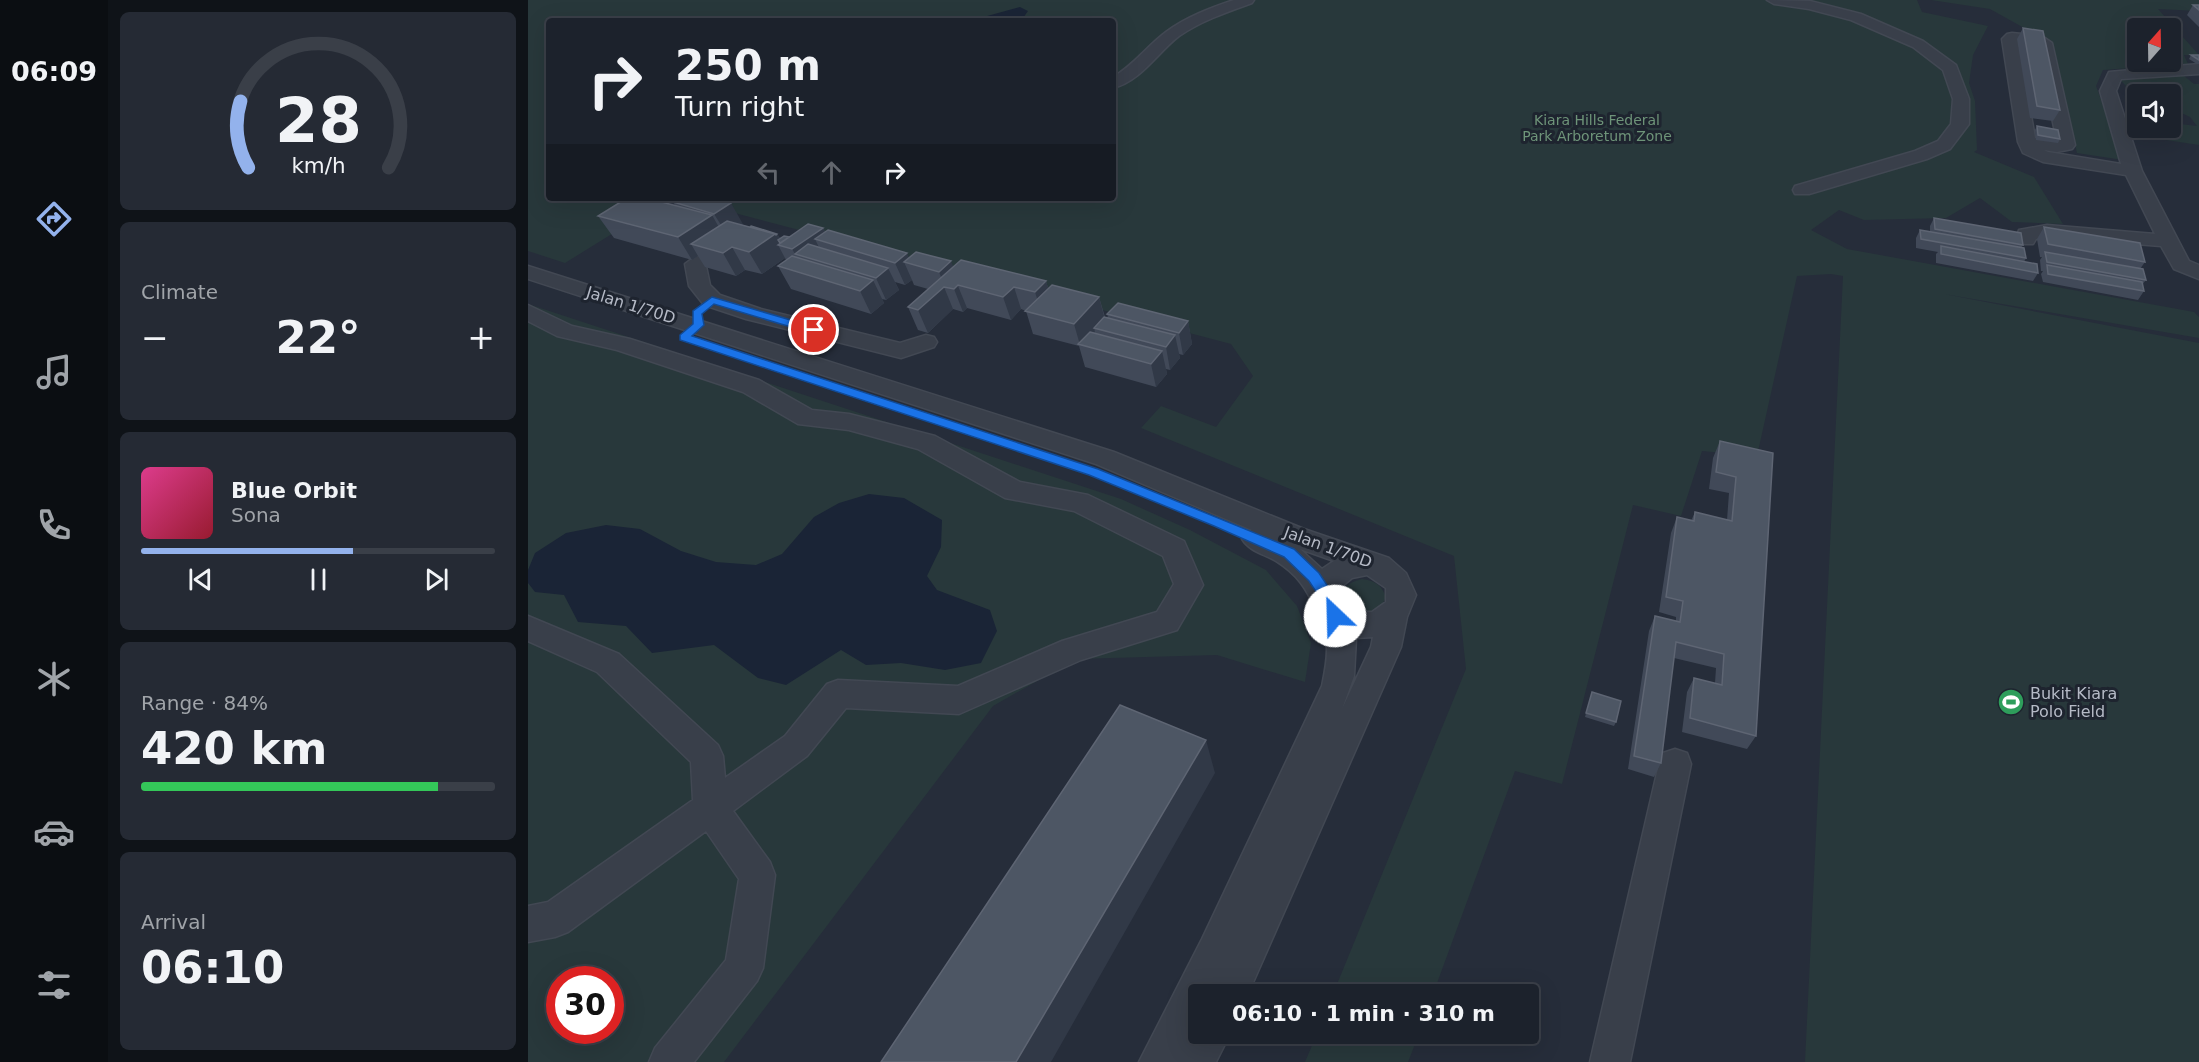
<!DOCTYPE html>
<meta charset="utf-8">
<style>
:root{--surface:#1c222c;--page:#252a34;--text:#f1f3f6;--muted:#a0a4a9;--line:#3a3f48;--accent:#93b2ec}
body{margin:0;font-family:"DejaVu Sans",sans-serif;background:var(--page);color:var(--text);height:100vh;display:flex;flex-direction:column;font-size:22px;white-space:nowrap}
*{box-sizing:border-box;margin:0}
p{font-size:20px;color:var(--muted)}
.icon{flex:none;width:33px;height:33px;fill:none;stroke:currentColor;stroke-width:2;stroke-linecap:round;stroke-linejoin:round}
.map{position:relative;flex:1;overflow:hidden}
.drawer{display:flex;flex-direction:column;gap:12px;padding:12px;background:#0f1318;width:420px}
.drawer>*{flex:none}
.top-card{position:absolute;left:18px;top:18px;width:570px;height:183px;border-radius:6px;box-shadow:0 6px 24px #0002,0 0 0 2px var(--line);background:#1c222c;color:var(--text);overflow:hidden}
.needle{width:39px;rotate:20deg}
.buttons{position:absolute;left:1599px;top:18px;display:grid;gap:12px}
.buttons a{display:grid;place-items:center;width:54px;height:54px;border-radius:6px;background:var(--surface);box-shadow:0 6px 24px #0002,0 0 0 2px var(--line);font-size:30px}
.speed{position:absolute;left:18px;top:966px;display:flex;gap:12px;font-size:30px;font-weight:700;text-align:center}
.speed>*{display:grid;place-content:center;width:78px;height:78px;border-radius:50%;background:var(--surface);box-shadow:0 6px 24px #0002,0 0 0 2px var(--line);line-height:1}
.speed .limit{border:9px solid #d22;background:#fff;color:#111}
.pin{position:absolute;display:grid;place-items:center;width:51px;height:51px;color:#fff;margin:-26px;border:3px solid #fff;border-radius:50%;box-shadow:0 2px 6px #0007}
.me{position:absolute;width:66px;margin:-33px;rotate:336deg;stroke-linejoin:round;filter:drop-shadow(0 0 4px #0008)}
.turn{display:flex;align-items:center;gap:21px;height:126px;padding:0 30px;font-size:27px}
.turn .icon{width:78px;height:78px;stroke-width:2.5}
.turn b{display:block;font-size:42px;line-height:51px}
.lanes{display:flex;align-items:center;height:57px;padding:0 30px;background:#0003;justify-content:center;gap:30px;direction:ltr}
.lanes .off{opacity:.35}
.big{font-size:45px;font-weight:700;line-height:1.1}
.drawer .tile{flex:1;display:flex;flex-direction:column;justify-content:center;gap:9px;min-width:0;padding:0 21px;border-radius:9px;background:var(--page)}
.drawer .dial{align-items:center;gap:0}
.dial svg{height:156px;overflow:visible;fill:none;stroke:var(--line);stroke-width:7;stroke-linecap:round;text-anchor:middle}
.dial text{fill:var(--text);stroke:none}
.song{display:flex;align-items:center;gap:18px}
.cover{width:72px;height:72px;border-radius:9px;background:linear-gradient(135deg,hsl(330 70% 55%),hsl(350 70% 35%))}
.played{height:6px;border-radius:3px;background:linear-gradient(90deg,var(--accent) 60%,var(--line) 60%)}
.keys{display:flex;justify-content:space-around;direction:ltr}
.heat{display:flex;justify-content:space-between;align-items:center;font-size:33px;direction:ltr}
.charge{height:9px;border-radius:4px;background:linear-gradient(90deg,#34c759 84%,var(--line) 0)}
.trip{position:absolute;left:660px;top:984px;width:351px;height:60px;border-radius:6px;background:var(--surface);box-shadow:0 6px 24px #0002,0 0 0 2px var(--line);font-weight:700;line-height:60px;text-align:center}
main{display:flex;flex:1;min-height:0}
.menu{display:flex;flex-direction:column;width:108px;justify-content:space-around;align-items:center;background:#0b0e12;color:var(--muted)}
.menu .icon{width:42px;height:42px}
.menu .active{color:var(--accent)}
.menu b{font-size:27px;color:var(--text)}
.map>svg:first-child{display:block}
</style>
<main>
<nav class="menu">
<b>06:09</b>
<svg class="icon active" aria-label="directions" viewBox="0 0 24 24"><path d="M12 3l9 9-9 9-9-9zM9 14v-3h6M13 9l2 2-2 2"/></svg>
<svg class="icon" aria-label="music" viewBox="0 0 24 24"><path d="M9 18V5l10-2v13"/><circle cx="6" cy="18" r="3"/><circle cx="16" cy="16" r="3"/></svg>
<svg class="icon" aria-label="phone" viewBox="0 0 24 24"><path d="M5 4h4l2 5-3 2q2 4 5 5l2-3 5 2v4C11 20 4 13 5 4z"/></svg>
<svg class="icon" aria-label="climate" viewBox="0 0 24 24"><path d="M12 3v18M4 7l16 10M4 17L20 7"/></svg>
<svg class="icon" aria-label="car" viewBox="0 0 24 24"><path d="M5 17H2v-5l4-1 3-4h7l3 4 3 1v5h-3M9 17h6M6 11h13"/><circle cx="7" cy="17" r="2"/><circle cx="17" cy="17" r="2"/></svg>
<svg class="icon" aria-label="filters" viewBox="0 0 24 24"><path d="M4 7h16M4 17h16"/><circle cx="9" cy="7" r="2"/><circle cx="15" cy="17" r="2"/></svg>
</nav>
<section class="drawer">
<div class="tile dial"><svg viewBox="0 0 100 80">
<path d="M14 69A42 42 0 1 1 86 69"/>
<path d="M14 69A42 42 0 0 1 10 35" stroke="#93b2ec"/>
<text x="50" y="56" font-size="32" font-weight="700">28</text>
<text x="50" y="72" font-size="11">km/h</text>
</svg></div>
<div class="tile"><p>Climate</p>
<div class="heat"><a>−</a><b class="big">22°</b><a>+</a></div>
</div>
<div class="tile">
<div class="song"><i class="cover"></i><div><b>Blue Orbit</b><p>Sona</p></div></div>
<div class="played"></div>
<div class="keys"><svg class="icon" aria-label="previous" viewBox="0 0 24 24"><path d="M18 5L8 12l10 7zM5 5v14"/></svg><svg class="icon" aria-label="pause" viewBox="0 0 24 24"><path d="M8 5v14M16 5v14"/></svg><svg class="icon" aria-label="next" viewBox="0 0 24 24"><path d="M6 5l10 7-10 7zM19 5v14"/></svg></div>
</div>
<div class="tile"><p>Range · 84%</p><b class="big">420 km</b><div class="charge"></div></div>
<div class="tile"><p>Arrival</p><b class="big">06:10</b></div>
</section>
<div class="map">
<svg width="1671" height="1062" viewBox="0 0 1671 1062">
<rect width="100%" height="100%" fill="#262d3a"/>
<!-- green -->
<path fill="#28383b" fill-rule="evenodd" d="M0,0H1389L1394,12L1460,26L1445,55L1441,83L1447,101L1449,150L1446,152L1506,177L1535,224L1484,222L1452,198L1418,218L1336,220L1311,210L1283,230L1319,249L1666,312L1671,317V338L1416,294L1671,343V1062H1277L1315,276L1303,274L1269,276L1229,456L1174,451L1153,516L1105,505L1034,784L987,771L905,994H805L938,669L926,556L613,428L633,406L688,427L725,376L703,344L150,198H585V21H21V198H142L37,263L0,251Z
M1403,0H1671V11L1630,9L1671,55H1656L1660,64L1575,70L1568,86L1595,160L1549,153L1525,44L1462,9ZM1610,28H1642V62H1610Z
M1655,75L1666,84H1671V145L1612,136L1603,117L1609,118L1610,128H1642L1643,123L1669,126L1662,117L1643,108L1642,94C1622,94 1605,98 1592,79Z
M0,304L593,499L662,530L738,570L769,606L783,643L777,682L689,655L548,659L465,706L196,1062H0ZM32,980H82V1030H32Z
M834,579C847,581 853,584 858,597C839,640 784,591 834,579Z
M789,1034H891L880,1062H777Z"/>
<!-- water -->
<path fill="#1a2436" d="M492,7L500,11L493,21H441Z
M341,494L376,498L414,520L413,547L399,576L409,590L462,610L469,631L453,663L417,670L373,663L338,665L313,650L258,685L230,678L186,645L124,653L98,626L50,622L36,595L7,592L0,583V570L7,553L38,533L78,525L112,529L153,551L188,562L228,565L254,554L286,517L311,503Z"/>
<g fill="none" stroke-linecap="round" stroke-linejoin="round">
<defs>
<path id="minor" d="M706,0H726L724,3C699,12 673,21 651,36C629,53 613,81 585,88V77C606,65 619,46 638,32C658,17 682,8 706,0Z
M1239,0L1282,1L1333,14L1395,41L1428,65L1441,99V124L1422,149L1399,159L1281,194H1267L1265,190L1267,186L1387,151L1410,141L1423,124L1425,99L1415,70L1385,47L1323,20L1281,9L1246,4Z
M1484,33L1514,36L1524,43L1547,145L1544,149L1529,152L1516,150L1520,152L1593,164L1572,91L1581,72L1671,64V74L1593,79L1588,91L1614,171L1661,261L1671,265V279L1646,269L1633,246L1519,237L1508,239L1505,244H1491L1488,240L1491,230L1519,225L1627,234L1598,175L1515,162L1495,153L1490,142L1474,39L1479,34ZM1490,42L1509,45L1529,142L1507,138Z
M202,234L209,236L212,240L209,244L178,266L182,285L192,295L233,309L372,343L398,335L406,337L409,342L406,347L373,358L218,319L176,305L161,286L157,264L195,236Z
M0,266L586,452L776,529L861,558L878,573L888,595L879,617L873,647L720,994H670V1034H702L688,1062H611L674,939L794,686C801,652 802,642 788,610C778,588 770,575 748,561C736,554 721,551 714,539L718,532L724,530L568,464L0,279ZM772,549L806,561L794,569ZM839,575L858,588V602L844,612H822L812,599V588L824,578ZM845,637L843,647L814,709L826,676L828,638Z
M0,305L44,326L102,339L231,380L284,410L321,414L407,436L492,482L560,495L656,541L675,585L649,630L553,660L431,714L318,708L279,756L205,811L242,862L247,875L235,968L229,981L166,1062H121L127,1048L198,960L211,879L178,831L40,932L27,937L0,942V906L20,902L165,800L163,762L69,672L0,641V616L91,654L190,745L195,756L197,778L257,736L299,684L310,680L430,686L534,641L629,612L646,584L635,556L546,511L477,498L390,449L321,430L270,424L215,392L89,350L29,336L0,321Z
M1147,749L1159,753L1163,764L1102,1062H1062L1131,764L1135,753Z"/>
</defs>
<!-- minor casing -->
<use href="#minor" stroke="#424853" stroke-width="3"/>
<!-- minor -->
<use href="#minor" fill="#393f4a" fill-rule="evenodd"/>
</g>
<!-- wall -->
<path fill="#414958" d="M1665,5H1671V27L1659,15Z
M1495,28L1532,110L1525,121L1502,118L1489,39Z
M1663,55H1671V64H1669L1661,59Z
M1509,126L1532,139L1530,143L1508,140L1507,130Z
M99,198H184L215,225L249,234L252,238L250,239V240L295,228L297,232L381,258L425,267L518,281L520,288L571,297L577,317L580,318L579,314L660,321L664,344L655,355L651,354L652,358L642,370L638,369L639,374L628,387L557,367L551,346L505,334L498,311L493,309L483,320L439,308L435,312L425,309L400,333L390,330L380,307L400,289L386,285L384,280L377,285L367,282L371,290L358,300L354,299L356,303L343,314L263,289L250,266L258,260L257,258L234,274L217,270L208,276L177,267L170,256L164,260L86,238L70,216Z
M1406,218L1495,245L1493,248L1498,258L1496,262L1510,273L1505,281L1408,263V254L1410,252L1388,248V238L1392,230L1402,231V226Z
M1516,227L1617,262L1612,269L1618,280L1614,285L1616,291L1610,300L1515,282L1513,274L1515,271H1513L1512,260L1514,257H1512L1509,239Z
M1192,441L1245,453L1228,736L1219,749L1154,732L1159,692L1166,678L1187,683L1188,668L1146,658L1133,763L1126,777L1100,769L1121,631L1127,616L1148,621V617L1131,612L1143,533L1149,517L1163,521L1167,512L1199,520L1201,493L1181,489L1185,458Z
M1063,695L1088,722L1086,726L1057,717Z"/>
<!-- shaded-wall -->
<path fill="#313947" d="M142,198H157L145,202L156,220L153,222L139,200Z
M203,203L216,226L200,236L186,214Z
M184,215L197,238L163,244L170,256L164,260L150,237Z
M295,228L303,244L287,239L296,258L267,254L264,249Z
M247,234H249L252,238L250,239L254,246L250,245L257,258L234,274L221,252Z
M204,247L217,270L208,276L195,253Z
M379,253L384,264L376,262L384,280L377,285L367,263Z
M423,261L432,284L430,286L439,308L435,312L426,289L417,287L411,272Z
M360,268L371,290L358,300L348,278Z
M345,280L356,303L343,314L332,291Z
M518,281L525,304L514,315L507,292Z
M416,287L425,309L400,333L390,310Z
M486,287L493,309L483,320L475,297Z
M571,297L577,320L566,328L567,332L554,345H552L546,324Z
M660,321L664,344L655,355L651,333Z
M647,335L652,358L642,370L638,347Z
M634,351L639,374L628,387L623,364Z
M678,740L687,773L523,1062H488Z"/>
<!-- building -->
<path fill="#4d5664" stroke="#5e6573" stroke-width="1.5" d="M1665,5H1671V10Z
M1495,28L1515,31L1532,110L1509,106Z
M1663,55H1671V60Z
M1509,126L1530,130L1532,139L1510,135Z
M99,198H118L184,215L150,237L70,216Z
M151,198H184L203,203L186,214L145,202Z
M1406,218L1493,233L1495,245L1407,229Z
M199,221L247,234L221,252L204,247L195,253L163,244Z
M280,224L295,228L264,249L250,245Z
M223,226L249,234L248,235L247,234L222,227Z
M1516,227L1612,243L1617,262L1520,244Z
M300,230L379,253L367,263L287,239Z
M1392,230L1496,248L1498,258L1393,239Z
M256,236L261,237L252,243L250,240Z
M280,244L360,268L348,278L267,254Z
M1413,246L1509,264L1510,273L1413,254Z
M388,252L423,261L411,272L376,262Z
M1517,252L1615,269L1618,280L1519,262Z
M264,256L345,280L332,291L250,266Z
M433,260L518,281L507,292L486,287L475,297L430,285L426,289L416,287L390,310L380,307Z
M1519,265L1614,282L1616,291L1520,274Z
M524,285L571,297L546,324L497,311Z
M590,303L660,321L651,333L579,314Z
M576,317L647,335L638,347L566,328Z
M562,332L634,351L623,364L550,344Z
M1192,441L1245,453L1228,736L1162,718L1166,678L1194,685L1196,654L1148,642L1133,763L1106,756L1127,616L1152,622L1155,601L1138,597L1149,517L1166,521L1167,512L1204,521L1208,477L1188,472Z
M1064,692L1093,701L1088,722L1058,713Z
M592,705L678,740L488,1062H353Z"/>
<!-- route -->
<path fill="#1a73e8" stroke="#114b97" stroke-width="1.5" d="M184,297L290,328L291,330L286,334L186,304L174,314L176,325L164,336L570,469L766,549L791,573L801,588L805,603L814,616L812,621H802L793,609L789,593L781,581L756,557L686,526L561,475L152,340V335L165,324V311Z"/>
<!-- icons -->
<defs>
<symbol id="stadium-disc" viewBox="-11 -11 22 22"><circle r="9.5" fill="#2e9e5b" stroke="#1e242f"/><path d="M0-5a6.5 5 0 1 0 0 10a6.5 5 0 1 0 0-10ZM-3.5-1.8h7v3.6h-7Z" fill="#fff"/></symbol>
</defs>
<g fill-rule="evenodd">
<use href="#stadium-disc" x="1468" y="687" width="30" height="30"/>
</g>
<g text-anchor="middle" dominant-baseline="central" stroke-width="6" stroke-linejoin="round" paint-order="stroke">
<!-- far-park labels -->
<g font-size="14" fill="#6e9479" stroke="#1e242f">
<text x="1069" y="120">Kiara Hills Federal<tspan x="1069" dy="16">Park Arboretum Zone</tspan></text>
</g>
<!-- street labels -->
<g font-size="16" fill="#b5bac6" stroke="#1e242f">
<text transform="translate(103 305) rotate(17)">Jalan 1/70D</text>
<text transform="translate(800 547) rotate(20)">Jalan 1/70D</text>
</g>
<!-- poi labels -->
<g font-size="16" fill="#b5bac6" stroke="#1e242f" text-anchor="start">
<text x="1502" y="693">Bukit Kiara<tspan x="1502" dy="18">Polo Field</tspan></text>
</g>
</g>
</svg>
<div class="buttons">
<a><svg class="needle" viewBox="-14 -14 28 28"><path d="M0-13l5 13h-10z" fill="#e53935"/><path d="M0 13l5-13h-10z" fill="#a0a4a9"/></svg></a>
<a><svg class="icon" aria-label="sound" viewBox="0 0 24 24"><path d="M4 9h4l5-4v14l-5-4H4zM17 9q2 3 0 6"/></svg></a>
</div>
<div class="speed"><div class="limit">30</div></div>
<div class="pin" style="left:286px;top:330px;background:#d93025"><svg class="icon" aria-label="arrive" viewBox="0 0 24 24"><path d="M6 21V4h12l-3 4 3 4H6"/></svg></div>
<svg class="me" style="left:807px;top:616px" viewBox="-20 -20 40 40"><circle r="19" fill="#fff"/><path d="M0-13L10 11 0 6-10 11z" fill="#1a73e8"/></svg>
<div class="trip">06:10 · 1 min · 310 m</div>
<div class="top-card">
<div class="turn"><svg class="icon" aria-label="right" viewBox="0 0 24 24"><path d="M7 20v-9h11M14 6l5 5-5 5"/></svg><div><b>250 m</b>Turn right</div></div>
<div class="lanes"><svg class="icon off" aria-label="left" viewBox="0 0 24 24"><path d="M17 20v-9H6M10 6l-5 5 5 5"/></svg><svg class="icon off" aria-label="ahead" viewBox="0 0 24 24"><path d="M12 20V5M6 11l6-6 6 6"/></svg><svg class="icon" aria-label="right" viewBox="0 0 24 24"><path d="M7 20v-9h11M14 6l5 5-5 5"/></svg></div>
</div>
</div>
</main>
